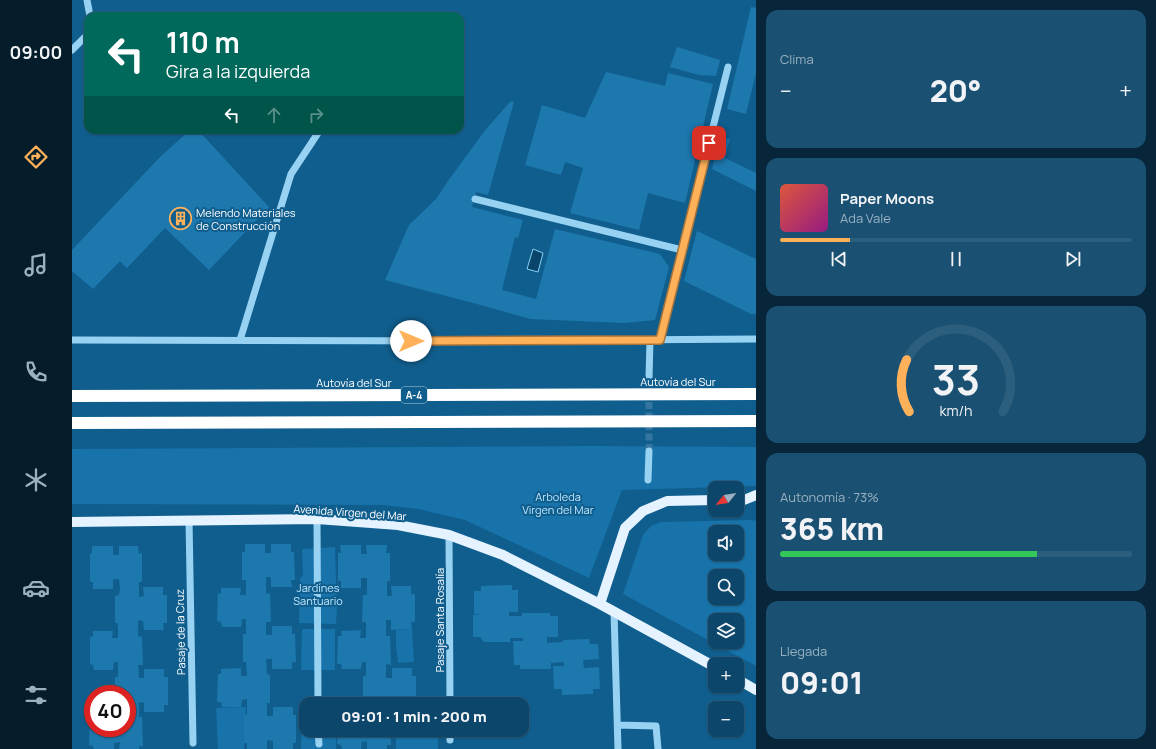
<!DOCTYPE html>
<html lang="es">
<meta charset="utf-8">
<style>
:root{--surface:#0c466a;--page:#1a5072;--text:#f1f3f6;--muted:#9ab1c1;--line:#2c5e7e;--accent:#ffb15a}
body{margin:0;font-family:Manrope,sans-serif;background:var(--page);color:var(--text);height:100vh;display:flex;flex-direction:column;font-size:15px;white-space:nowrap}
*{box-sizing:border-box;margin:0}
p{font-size:13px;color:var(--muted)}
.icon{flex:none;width:22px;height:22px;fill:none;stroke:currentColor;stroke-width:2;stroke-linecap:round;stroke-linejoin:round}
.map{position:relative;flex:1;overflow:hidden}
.details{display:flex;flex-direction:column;gap:10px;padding:10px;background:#07263a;width:400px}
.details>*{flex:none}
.guide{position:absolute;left:12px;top:12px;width:380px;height:122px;border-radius:12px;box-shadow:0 1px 3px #0004,0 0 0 1px var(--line);background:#00695c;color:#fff;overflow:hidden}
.needle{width:26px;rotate:240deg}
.fabs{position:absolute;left:636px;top:481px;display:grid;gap:8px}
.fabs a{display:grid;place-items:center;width:36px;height:36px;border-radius:8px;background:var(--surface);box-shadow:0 1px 3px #0004,0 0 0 1px var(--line);font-size:20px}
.speed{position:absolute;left:12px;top:685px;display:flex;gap:8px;font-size:20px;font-weight:700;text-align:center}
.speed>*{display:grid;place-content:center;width:52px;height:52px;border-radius:50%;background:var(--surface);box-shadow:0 1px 3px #0004,0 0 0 1px var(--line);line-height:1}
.speed .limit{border:6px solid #d22;background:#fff;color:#111}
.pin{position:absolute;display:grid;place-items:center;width:34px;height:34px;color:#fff;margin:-17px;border-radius:8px;box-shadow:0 2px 6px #0006}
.me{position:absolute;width:44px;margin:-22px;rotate:90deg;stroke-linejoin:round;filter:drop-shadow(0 0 3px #0008)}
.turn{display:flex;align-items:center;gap:14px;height:84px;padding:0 16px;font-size:18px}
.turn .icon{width:52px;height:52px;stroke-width:2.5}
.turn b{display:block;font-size:28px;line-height:34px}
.lanes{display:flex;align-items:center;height:38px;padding:0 16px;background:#0003;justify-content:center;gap:20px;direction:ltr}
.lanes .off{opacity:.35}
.big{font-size:30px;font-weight:800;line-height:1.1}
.details .card{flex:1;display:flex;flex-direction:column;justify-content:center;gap:6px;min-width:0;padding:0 14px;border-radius:12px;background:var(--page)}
.details .dial{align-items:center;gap:0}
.dial svg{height:104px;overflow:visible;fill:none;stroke:var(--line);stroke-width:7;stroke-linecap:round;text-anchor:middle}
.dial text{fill:var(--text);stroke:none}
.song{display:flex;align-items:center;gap:12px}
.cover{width:48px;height:48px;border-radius:6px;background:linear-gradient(135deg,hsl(10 70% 55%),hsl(310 70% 35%))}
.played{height:4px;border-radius:2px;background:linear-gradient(90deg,var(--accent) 20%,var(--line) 20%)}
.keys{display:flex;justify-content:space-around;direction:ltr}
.heat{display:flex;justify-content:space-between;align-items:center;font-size:22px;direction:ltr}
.charge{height:6px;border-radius:3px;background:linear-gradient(90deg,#34c759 73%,var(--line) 0)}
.trip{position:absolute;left:227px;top:697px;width:230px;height:40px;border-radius:12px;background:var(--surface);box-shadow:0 1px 3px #0004,0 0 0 1px var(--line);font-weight:800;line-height:40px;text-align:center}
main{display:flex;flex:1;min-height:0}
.menu{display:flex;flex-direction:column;width:72px;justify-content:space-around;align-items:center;background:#051c2a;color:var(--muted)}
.menu .icon{width:28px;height:28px}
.menu .current{color:var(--accent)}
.menu b{font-size:18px;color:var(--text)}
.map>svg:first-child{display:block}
</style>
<main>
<nav class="menu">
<b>09:00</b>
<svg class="icon current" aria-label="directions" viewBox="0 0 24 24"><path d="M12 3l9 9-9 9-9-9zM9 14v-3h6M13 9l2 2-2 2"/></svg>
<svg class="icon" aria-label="music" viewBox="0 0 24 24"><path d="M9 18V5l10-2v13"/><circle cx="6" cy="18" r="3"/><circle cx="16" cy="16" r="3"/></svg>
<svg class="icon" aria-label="phone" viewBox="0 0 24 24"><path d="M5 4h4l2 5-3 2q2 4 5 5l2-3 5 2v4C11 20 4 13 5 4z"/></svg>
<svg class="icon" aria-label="climate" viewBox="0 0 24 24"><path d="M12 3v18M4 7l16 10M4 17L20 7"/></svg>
<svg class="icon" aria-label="car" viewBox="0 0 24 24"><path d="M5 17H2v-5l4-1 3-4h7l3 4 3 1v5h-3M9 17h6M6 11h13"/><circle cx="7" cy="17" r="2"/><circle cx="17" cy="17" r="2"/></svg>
<svg class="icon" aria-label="filters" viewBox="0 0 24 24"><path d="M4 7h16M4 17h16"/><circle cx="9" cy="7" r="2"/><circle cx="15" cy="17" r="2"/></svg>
</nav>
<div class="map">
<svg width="684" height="749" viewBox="0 0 684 749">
<rect width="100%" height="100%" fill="#105e8e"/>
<!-- green -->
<path fill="#1773a9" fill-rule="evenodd" d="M519,446L684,447V486L550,490L517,578L393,520L346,509L311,505L0,504V449Z
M679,520L684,521V666L551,594L571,535L579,526L589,522ZM643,532H665V554H643ZM643,576H665V598H643ZM643,620H665V642H643Z
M263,547L265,608L264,624L227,623L228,579L231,575L230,549Z
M230,629H263V670H229Z
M340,629L342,662L326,663L324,646V630Z
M174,707L172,749H146L144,708Z
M230,710H234V730H264V749H229Z
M324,730H366V749H324Z"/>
<!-- water -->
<path fill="#09446a" stroke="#89d0f6" d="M461,249L471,253L466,272L455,269Z"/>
<!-- building -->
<path fill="#1d78ae" d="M679,7L684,8V73L674,114L655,109Z
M605,47L648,60L644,76L627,75L598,67Z
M534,72L593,86L596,73L641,84L613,203L576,193L567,230L498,213L511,168L493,162L489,175L453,165L470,105L513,118Z
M439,101L442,102L416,195L404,192L400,207L451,220L446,238L443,237L430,290L464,299L483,229L588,254L597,267L583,320L552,323L458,319L405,304L313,280L337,225L364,199L376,181L414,129Z
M118,130H126L197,207L137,270L93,228L55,268L48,261L21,289L0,271V250L88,157Z
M648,136L658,139L653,158L684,173V191L640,169Z
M625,231L684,259V314H679L612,281Z
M173,544H193V553H199V544H219V552H222L223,580H219L220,587H199V577H194V593L198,594L199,622H194V635H200V626H220V634H223L224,662H220V669H200V659H194L195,674L198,675V703H195V716H201V707H221V715H224V743H221V749H201V741L195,740V749H175V743H172V715H175V699L170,700L169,707H150L149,702H145L146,674H149V669L169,668V676H175L174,662H171V634H174V619H170L169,627H150L149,622L145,621L146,593L149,594V588H169L168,595H174V580H170V552H173Z
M268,545H289V554H295L294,545H315L314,553H318V581H315V596H320L319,586H339V594H343V622H339L340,629L319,630V620H314V636H318L319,665L314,664V678H320V668H340V676H344V704H320V702H315V704H291V676H294V662H290L289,669H270L269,664H265L266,636H270L269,631L289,630L288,638H294V622H290L291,595H295V578H289V588H269V581H266V553H269Z
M20,546H41V555H47V546H66L67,554L70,553V582H67V597L72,596L71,587H91V595H95V623H91L92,630H72L71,621L66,620V636L70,637L71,665H66L67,678H72V669H92V677H96V705H92V712H72V703L67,702V717H70L71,746H67V749H47L48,742L42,743V749H22L21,746L17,745L18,717H21V728H55V694H43V677H46V662H42L41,670H22L21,665L18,664V636L21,637V631H41L40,638H46V623H43V596L47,595L48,589L47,579H41V589H21V582H18V554L20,553Z
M440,585V590H446V612H437V616H450V613H478V616H486V637H475V643L491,642V640L517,639L518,644H526L527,659L511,660L512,668L527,667L528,689H521V694L490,695V689H482L481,666H492V662L479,663V669H448V665H442L441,641H451V638H438V642H412L408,637H401V615L410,614H402V591H409V586Z
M266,730H318L319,745H315V749H295V741L290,742L289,749H270L269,745L265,744Z"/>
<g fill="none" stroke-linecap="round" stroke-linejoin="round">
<!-- minor-tunnel -->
<path stroke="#34769f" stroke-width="7" stroke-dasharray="7 3.5" stroke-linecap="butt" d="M577,451V378"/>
<!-- minor -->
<path stroke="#98d2f3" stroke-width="7" d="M15,0L18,16
M0,50L16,34
M403,199L610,250
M0,340L417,341L684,339
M168,340L219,174L248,130
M588,340L656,67
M577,378L578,340
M576,480L577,451
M245,519L246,704
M117,520L121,743
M377,535L378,704
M542,612L546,749
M546,725L584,726L586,749
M246,730L247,744
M378,730V740"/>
<!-- major -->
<path stroke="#e4f3ff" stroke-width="10" d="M665,500H672L684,495
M0,522L245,519L326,525L377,535L431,555L528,604L643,667
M528,604L553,528L571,511L595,501L643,500
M665,679L684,690"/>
<!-- highway -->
<path stroke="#fff" stroke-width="12" d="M0,396L684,394
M0,423L684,421"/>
</g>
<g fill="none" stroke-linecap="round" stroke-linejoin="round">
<defs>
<path id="route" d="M339,341L588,340L637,143"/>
</defs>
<!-- route casing -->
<use href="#route" stroke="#a6733a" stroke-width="10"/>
<!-- route -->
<use href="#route" stroke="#ffb15a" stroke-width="7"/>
</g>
<!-- icons -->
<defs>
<symbol id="building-ring" viewBox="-11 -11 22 22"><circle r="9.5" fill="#105e8e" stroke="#ffb15a" stroke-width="1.5"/><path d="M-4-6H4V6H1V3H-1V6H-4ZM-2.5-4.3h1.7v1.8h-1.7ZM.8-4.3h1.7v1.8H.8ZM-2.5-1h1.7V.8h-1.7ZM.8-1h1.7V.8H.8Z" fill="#ffb15a"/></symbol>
</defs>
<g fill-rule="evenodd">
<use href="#building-ring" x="96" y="206" width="25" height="25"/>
</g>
<g text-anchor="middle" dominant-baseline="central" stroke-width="4" stroke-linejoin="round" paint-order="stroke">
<!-- shield labels -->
<rect fill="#105e8e" stroke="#b7cfdd" stroke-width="1" x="329" y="387" width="26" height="16" rx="3"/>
<g font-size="10" font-weight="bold" fill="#fff">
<text x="342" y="395">A-4</text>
</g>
<!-- poi labels -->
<g font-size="11" fill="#fff" stroke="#105e8e" text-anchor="start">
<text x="124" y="212">Melendo Materiales<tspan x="124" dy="13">de Construcción</tspan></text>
</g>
<!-- street labels -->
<g font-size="11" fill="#fff" stroke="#105e8e">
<text x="606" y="381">Autovía del Sur</text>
<text x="282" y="382">Autovía del Sur</text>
<text transform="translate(278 512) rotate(4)">Avenida Virgen del Mar</text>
<text transform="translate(367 620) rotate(-90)">Pasaje Santa Rosalía</text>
<text transform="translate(108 632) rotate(-91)">Pasaje de la Cruz</text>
</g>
<!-- park labels -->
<g font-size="11" fill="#c0e7fd" stroke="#105e8e">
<text x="486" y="496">Arboleda<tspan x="486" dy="13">Virgen del Mar</tspan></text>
<text x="246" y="587">Jardínes<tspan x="246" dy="13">Santuario</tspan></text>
</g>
</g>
</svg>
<div class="fabs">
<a><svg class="needle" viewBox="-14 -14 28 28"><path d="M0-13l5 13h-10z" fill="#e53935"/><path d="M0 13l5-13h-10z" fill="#9ab1c1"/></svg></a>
<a><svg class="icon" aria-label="sound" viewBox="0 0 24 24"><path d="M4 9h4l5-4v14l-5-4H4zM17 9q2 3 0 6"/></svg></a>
<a><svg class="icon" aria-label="search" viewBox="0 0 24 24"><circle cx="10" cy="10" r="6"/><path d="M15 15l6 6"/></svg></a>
<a><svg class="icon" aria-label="layers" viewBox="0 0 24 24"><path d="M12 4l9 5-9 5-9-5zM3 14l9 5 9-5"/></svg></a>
<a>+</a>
<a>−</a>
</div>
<div class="speed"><div class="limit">40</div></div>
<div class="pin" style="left:637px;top:143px;background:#d93025"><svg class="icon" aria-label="arrive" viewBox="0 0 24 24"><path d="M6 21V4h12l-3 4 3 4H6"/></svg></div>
<svg class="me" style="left:339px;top:341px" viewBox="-20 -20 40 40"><circle r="19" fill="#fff"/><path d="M0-13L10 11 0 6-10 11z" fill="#ffb15a"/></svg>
<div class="trip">09:01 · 1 min · 200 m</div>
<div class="guide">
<div class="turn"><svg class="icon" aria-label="left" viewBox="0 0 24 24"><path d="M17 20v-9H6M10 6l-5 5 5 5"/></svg><div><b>110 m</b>Gira a la izquierda</div></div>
<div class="lanes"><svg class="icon" aria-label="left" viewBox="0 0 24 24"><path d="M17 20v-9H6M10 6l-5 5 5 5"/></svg><svg class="icon off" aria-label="ahead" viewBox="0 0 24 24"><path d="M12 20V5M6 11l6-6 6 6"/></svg><svg class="icon off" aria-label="right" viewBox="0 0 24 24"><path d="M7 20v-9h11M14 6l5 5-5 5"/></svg></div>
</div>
</div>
<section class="details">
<div class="card"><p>Clima</p>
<div class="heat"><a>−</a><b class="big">20°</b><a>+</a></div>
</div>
<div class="card">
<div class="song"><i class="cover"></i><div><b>Paper Moons</b><p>Ada Vale</p></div></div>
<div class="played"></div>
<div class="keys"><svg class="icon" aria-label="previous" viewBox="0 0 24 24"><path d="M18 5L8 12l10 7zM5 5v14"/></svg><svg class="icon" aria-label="pause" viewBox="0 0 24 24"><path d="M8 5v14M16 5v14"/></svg><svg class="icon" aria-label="next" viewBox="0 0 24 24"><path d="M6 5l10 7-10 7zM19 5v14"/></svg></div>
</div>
<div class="card dial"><svg viewBox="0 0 100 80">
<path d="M14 69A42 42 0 1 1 86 69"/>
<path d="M14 69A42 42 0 0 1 12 29" stroke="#ffb15a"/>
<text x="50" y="56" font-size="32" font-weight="700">33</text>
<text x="50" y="72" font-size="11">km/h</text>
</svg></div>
<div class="card"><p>Autonomía · 73%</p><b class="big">365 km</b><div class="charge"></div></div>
<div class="card"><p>Llegada</p><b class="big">09:01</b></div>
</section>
</main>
